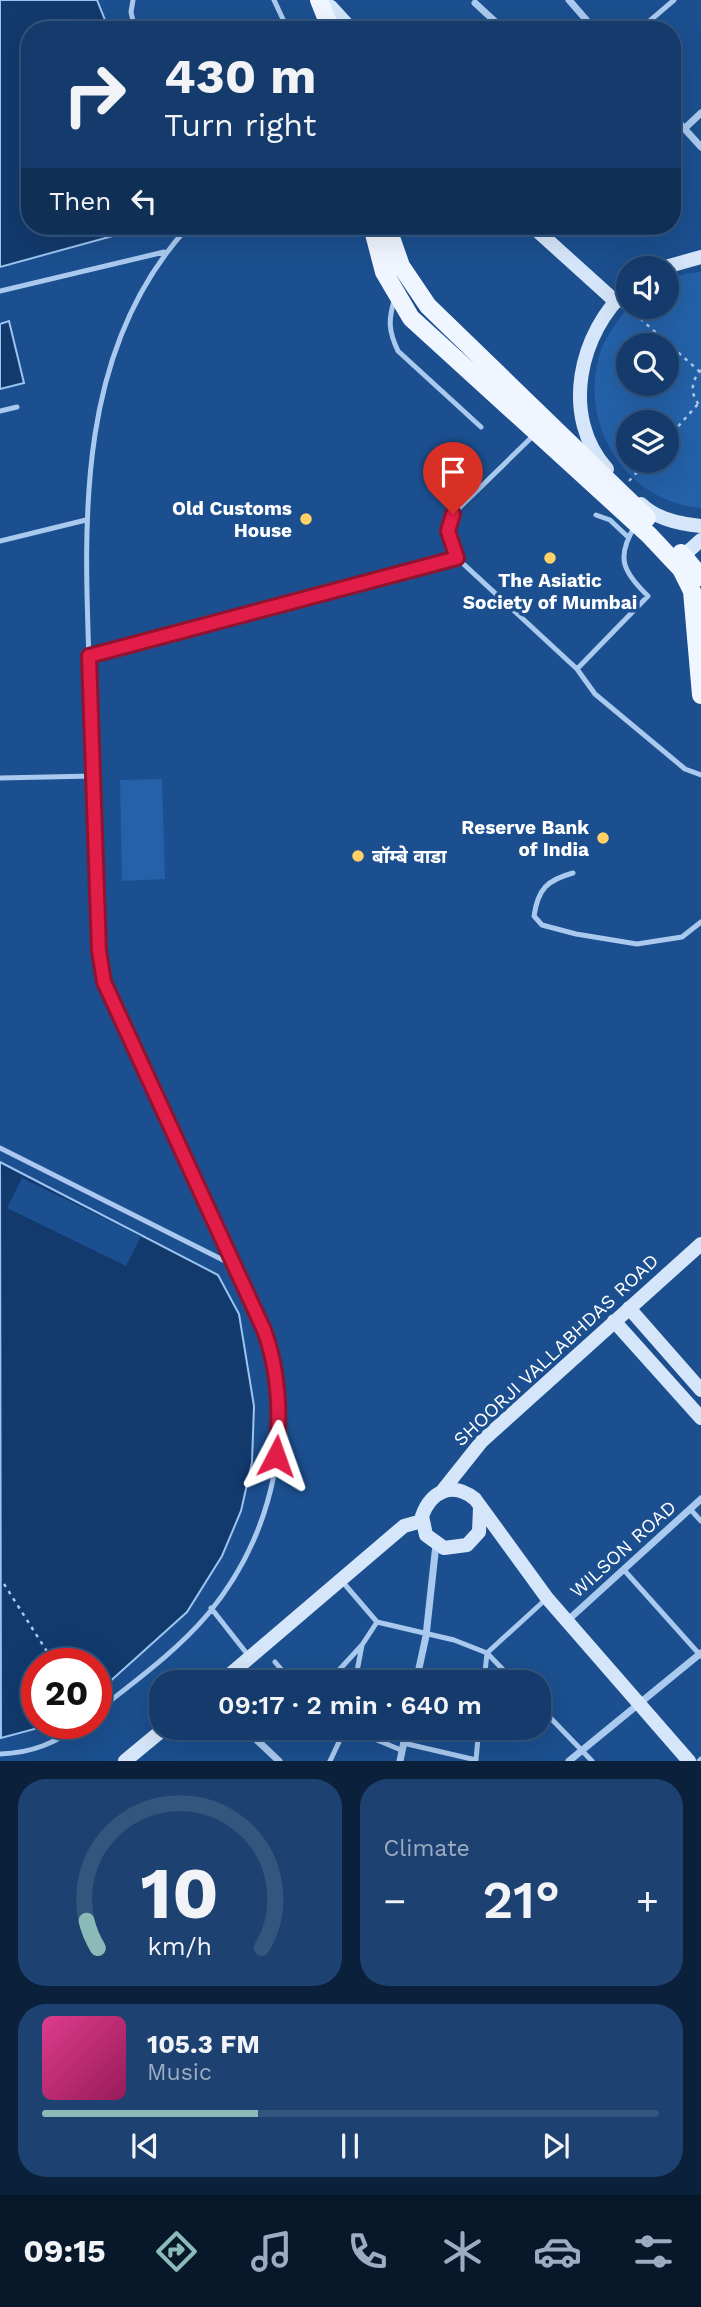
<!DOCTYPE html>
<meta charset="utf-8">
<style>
:root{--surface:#143b6b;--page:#1d4271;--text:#f1f3f6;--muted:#9dadc1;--line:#33557e;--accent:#8bbbb9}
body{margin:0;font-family:"Work Sans","Noto Sans Devanagari",sans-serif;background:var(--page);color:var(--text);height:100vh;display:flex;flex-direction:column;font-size:26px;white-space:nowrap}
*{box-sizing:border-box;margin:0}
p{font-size:23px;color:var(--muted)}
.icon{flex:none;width:38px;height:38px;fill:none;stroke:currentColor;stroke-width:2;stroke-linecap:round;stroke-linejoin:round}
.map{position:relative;height:1761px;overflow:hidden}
.details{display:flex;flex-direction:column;gap:18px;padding:18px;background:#0b203b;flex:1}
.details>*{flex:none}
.top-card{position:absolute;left:21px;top:21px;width:660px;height:214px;border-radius:28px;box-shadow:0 7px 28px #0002,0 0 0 2px var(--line);background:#143b6b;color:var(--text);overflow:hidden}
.tools{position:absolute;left:616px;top:256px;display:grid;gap:14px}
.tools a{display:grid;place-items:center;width:63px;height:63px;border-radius:50%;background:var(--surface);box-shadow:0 7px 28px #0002,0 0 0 2px var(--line);font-size:35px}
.speed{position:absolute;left:21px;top:1648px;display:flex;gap:14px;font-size:35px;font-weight:700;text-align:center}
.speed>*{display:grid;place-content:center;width:91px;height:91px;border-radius:50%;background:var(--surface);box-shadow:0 7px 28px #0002,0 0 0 2px var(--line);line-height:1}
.speed .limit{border:10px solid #d22;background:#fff;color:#111}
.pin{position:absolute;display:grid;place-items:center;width:60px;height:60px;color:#fff;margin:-72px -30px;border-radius:50% 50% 50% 0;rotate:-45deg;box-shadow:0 0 7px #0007}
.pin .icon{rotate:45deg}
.me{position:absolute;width:77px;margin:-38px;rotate:4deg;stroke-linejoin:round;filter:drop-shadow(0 0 5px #0008)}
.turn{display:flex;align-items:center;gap:24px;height:147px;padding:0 28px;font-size:32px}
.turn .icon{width:91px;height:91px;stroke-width:2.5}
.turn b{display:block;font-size:49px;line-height:60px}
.then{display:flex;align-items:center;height:66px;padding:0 28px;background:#0003;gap:14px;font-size:26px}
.big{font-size:52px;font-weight:600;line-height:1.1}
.details .widget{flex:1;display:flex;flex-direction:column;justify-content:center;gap:10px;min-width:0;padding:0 24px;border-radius:28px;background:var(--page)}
.details .dial{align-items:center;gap:0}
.dial svg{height:182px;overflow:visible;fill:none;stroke:var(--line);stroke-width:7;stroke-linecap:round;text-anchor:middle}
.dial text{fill:var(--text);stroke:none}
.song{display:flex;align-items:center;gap:21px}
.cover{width:84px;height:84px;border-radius:10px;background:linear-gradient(135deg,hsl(330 70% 55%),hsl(330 70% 35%))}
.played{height:7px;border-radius:4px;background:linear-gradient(90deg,var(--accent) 35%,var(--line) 35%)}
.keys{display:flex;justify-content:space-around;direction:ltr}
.heat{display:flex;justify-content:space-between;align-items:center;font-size:38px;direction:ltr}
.details .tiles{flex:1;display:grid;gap:18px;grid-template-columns:1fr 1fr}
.widget:last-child{grid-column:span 2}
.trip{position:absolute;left:149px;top:1670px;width:402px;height:70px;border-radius:28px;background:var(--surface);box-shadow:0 7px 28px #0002,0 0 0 2px var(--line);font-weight:600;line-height:70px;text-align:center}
.tabs{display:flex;height:112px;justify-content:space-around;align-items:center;background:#08182b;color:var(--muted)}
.tabs .icon{width:49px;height:49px}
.tabs .on{color:var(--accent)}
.tabs b{font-size:32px;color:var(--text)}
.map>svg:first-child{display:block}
</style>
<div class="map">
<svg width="701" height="1761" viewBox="0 0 701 1761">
<rect width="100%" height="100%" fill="#1b4f8f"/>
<!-- green -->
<path fill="#2461a8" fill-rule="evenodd" d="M701,272V508C630,502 583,433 597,364C601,342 615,325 628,307L667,306V281L684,274ZM628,345H667V383H628ZM628,422H667V460H628Z
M162,779L165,879L122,881L120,780Z"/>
<!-- water -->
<path fill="#123a6d" stroke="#9cc4f0" stroke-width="2" d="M0,0H97L109,30H30V226H149L0,267Z
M9,321L24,383L0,389V324Z
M0,1162L218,1275L239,1314L254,1406L252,1462L241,1511L222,1556L187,1612L96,1694V1664H37V1724H53L1,1738Z"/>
<!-- pier -->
<path fill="#1b4f8f" d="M22,1178L141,1236L126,1266L7,1208Z"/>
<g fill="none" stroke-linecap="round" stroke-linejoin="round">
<!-- path -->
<path stroke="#a9c9ee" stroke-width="2.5" stroke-dasharray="3.5 5" stroke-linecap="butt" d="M634,313L699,371
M701,370C690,382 690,395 701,407
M667,439L698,404
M629,481L648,460
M4,1584L55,1664"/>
<!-- lane -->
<path stroke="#a9c9ee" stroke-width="5" d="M133,0L131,12L135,30
M274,0L288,30
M639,30L674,0
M0,291L164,252
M394,301C388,321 389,332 398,351L481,427
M0,411L17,407
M535,434L453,514L448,531L457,558L577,669L648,596C622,571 616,557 635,526
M596,515L610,520L628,537
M0,541L86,520
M89,656L457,558
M577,669L595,694L685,769L701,775
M0,778L93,776
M573,873C547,880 538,889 534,916L542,925L576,934L637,944L682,937L701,922
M0,1148L235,1266
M690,1509L701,1521
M624,1570L701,1656
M341,1580L377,1622L454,1640L487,1653L515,1682
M211,1608L248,1655
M275,1662L292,1682
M328,1682L362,1645L377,1622
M355,1682L362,1645
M484,1682L487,1653L545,1600
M539,1706L592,1761
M96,1712C134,1682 177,1651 208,1614C273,1535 298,1427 264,1330L117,1013L104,982L99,951C96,862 93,774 90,685C84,527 73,351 189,226
M346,1727L401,1750
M258,1742L279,1727
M403,1743L476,1760L479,1727
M0,1754C32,1753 56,1743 81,1724
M330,1761L346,1727
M699,1761L701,1759"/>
<!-- street -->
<path stroke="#a9c9ee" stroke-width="7" d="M569,0L595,30
M475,3L501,27L498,30
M672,115L701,147
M684,129L701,113
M615,301L628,307
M567,1621L701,1499
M416,1682L426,1636L436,1544
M243,1727L279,1761
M400,1761L407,1727
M569,1761L701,1653"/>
<!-- secondary -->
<path stroke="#d6e6fa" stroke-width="14" d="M319,0L331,7L352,30
M532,226L615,301
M662,268L701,257
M607,469C560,417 579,332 628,289
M641,504C656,519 680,524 701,526
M683,556L701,540
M629,1308L701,1390
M614,1321L701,1418
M443,1490L482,1441L701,1244
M480,1508L479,1532L467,1545L444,1548L426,1535L422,1516C431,1491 453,1481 475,1499L547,1598L689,1761
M221,1682L384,1543L404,1526L422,1521
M125,1761L166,1727"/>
<!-- primary -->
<path stroke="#f0f6ff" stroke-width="18" d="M319,0L331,30
M372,226L384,272L411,318L649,535L681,569L692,591L701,695
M387,226L401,266L428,306L647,518
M681,553L701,577"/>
</g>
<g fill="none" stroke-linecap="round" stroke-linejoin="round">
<defs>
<path id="route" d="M276,1456C281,1413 279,1371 264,1330L104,982L99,951L89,656L457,558L448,531L453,514"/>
</defs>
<!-- route casing -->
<use href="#route" stroke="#92132f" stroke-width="18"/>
<!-- route -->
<use href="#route" stroke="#e11d48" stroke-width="12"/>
</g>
<!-- markers -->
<g fill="#ffd166" stroke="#1b4f8f" stroke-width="2.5">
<circle cx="306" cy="519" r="7"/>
<circle cx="550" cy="558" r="7"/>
<circle cx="603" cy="838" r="7"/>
<circle cx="358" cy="856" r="7"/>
</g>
<g text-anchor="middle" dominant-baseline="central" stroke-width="7" stroke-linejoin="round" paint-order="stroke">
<!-- poi labels -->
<g font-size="19" font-weight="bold" fill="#fff" stroke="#1b4f8f" text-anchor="end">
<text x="292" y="508">Old Customs<tspan x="292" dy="22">House</tspan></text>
<text x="550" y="580" text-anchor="middle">The Asiatic<tspan x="550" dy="22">Society of Mumbai</tspan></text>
<text x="589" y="827">Reserve Bank<tspan x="589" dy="22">of India</tspan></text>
<text x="372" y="856" text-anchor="start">बॉम्बे वाडा</text>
</g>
<!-- street labels -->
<g font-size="19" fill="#fff" stroke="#1b4f8f">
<text transform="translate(556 1350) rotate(-43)">SHOORJI VALLABHDAS ROAD</text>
<text transform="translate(623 1549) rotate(-42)">WILSON ROAD</text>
</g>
</g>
</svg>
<div class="tools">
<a><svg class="icon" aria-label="sound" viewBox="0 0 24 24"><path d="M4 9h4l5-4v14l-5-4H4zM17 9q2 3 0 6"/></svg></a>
<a><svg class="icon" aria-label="search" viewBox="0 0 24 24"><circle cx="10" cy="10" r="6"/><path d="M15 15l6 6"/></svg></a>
<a><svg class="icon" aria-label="layers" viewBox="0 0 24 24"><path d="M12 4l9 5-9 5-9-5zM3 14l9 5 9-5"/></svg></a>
</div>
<div class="speed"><div class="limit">20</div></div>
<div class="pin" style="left:453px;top:514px;background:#d93025"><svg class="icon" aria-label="arrive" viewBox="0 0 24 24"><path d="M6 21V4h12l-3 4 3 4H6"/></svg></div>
<svg class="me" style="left:276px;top:1456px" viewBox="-20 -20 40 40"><path d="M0-17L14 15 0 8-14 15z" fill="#e11d48" stroke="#fff" stroke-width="4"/></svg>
<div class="trip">09:17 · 2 min · 640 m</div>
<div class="top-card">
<div class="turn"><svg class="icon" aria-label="right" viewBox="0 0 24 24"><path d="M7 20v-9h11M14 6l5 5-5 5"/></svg><div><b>430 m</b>Turn right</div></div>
<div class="then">Then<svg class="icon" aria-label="left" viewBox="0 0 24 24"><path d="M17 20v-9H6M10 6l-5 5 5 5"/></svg></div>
</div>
</div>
<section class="details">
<div class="tiles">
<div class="widget dial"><svg viewBox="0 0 100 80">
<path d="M14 69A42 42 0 1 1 86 69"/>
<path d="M14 69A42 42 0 0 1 9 57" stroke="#8bbbb9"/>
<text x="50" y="56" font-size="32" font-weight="700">10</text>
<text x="50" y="72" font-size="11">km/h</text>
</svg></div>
<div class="widget"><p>Climate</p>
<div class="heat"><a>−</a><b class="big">21°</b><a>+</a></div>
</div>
<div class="widget">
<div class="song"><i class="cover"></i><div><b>105.3 FM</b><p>Music</p></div></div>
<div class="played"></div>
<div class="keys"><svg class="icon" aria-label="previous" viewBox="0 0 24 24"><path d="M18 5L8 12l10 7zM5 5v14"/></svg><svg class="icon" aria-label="pause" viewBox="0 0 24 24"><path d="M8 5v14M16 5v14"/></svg><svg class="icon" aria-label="next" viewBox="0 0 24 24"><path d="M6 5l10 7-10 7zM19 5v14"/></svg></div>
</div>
</div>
</section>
<nav class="tabs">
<b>09:15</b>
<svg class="icon on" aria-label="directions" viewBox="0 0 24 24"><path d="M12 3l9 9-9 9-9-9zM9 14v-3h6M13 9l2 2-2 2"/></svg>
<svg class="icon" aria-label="music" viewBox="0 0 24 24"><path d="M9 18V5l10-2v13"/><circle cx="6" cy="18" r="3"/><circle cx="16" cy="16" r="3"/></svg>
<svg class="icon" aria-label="phone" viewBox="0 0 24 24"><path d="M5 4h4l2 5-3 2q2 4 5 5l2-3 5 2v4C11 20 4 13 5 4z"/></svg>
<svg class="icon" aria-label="climate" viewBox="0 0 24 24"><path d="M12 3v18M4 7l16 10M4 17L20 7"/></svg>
<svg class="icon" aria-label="car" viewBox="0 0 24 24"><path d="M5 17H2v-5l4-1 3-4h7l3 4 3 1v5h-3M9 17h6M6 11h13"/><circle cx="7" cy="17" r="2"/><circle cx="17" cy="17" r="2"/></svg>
<svg class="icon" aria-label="filters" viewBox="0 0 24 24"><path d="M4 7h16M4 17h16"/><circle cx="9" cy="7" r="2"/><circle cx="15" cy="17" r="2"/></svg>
</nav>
